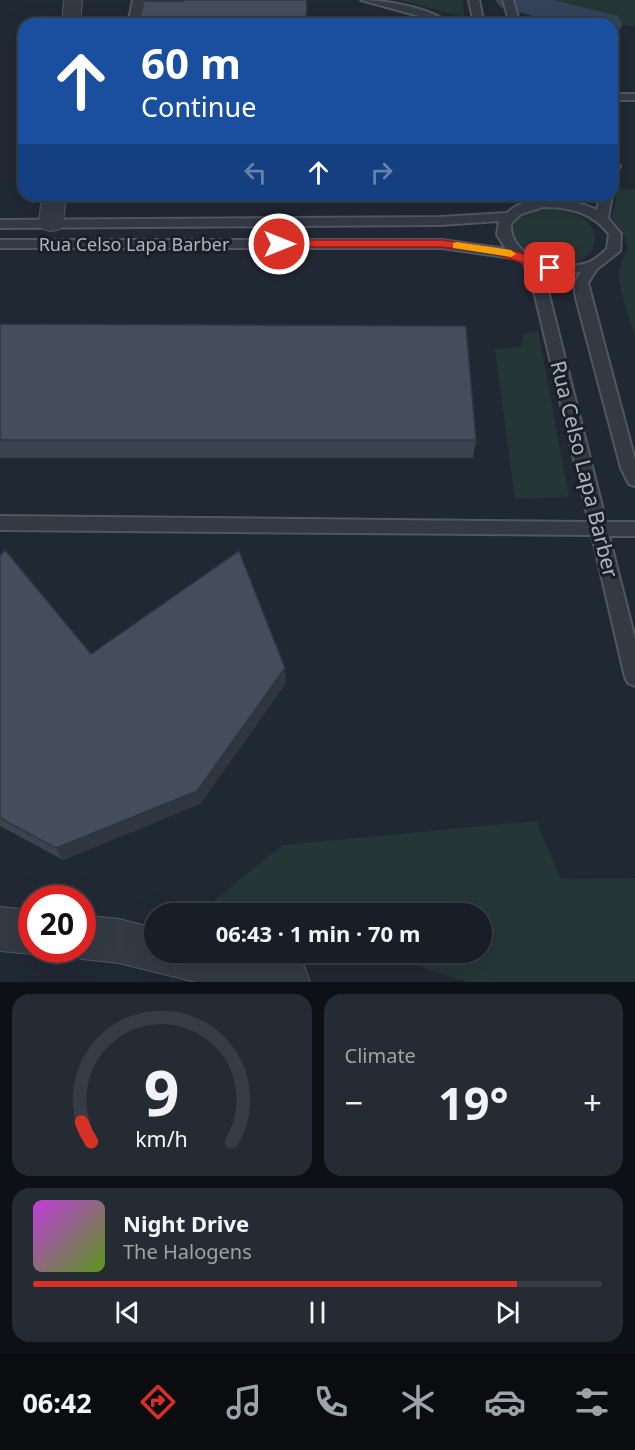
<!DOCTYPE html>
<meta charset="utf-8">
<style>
:root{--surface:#181e26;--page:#252b32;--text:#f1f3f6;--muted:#9fa2a7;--line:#363c43;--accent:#d93025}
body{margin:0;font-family:"Noto Sans",sans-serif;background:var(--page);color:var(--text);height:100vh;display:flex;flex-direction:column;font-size:22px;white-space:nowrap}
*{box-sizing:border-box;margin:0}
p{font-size:20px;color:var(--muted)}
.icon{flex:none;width:33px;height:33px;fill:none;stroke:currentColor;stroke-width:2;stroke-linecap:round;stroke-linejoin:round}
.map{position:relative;height:982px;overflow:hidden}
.sheet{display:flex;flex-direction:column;gap:12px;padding:12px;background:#0d1015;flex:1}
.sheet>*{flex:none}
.hud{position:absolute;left:18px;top:18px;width:600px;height:183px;border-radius:18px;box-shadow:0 6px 24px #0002,0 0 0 2px var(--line);background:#1a4fa0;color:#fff;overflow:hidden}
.speed{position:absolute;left:18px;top:885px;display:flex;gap:12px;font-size:30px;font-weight:700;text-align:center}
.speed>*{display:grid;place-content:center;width:78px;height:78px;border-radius:50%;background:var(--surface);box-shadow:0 6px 24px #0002,0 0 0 2px var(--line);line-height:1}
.speed .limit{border:9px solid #d22;background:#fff;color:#111}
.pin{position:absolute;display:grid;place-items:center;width:51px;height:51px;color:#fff;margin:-26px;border-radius:12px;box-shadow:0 3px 9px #0006}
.me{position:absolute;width:66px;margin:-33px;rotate:90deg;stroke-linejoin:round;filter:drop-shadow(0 0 4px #0008)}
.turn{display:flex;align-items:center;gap:21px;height:126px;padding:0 24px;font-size:27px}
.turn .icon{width:78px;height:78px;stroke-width:2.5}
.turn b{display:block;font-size:42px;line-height:51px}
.lanes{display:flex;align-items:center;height:57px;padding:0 24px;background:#0003;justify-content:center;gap:30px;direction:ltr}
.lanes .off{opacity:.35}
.big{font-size:45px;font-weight:700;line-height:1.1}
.sheet .card{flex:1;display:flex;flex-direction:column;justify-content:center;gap:9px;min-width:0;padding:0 21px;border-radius:18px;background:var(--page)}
.sheet .dial{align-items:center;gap:0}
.dial svg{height:156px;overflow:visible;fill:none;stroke:var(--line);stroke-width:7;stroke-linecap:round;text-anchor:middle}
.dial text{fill:var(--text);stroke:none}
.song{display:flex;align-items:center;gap:18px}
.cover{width:72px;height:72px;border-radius:9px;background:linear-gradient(135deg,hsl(290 70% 55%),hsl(90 70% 35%))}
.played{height:6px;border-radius:3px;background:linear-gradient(90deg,var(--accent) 85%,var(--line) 85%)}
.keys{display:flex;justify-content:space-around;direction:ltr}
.heat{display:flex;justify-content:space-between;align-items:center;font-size:33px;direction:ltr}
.sheet .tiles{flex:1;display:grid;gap:12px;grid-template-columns:1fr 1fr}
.card:last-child{grid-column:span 2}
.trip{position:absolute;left:144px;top:903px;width:348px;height:60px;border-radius:30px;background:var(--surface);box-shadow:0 6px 24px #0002,0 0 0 2px var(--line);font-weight:700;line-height:60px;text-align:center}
.tabs{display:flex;height:96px;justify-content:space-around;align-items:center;background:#0a0c0f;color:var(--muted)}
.tabs .icon{width:42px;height:42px}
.tabs .active{color:var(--accent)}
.tabs b{font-size:27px;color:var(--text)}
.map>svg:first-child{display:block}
</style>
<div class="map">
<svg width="635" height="982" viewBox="0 0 635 982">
<rect width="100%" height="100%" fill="#202833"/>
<!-- green -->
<path fill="#253636" d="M399,0H463L464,17Z
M527,0H635V27L591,18Z
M618,189H635V336C628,309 608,274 628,251L625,237L612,217Z
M555,208C635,223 581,299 517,245L513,227C522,211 537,209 555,208Z
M538,331L569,497L515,499L495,349L520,347L524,334Z
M536,821L561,879L635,878V982H467L380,953L482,952V914H217L202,910L283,845Z"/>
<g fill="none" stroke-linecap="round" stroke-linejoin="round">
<!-- river -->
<path fill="#34435a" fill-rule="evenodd" d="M495,0H553L618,16L623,24L618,32L612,33V24H563L500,7Z"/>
<defs>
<path id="service" d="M133,0H143L138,24H128Z
M361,0C384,0 433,8 449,24H437L430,19Z
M469,0H479L484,24H474Z
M503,0H513L520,24H510Z
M612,94H635V100H612Z
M612,163L620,166L616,174L612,175Z
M600,195H612L608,218L621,234L620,251L597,269L588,283L635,460V486L629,484L621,468L576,298L574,283L581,272L568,274L540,269L547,287L606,522H635V536H609L635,639V686L628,683L625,677L592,535L0,530V516L589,522L533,287L524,263L518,259L442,248H0V240H442L506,249L497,235L499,221L440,225L0,228V220L440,217L507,213C530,192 571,198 597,210ZM543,207C569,207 592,212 609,234L607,249C601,254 594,261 587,263C560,272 509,258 511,224L521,214Z"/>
<path id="minor" d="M64,0H82L80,24H62Z
M42,195H66L63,224L60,229L51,231L42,229L39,224Z
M0,907L32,910V950H42L32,954L0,951Z
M82,915L119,919L154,928V952H258L304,966L310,982H196L119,963L82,959L65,950H82Z"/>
</defs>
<!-- service casing -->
<use href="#service" stroke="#505762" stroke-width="4"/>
<!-- minor casing -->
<use href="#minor" stroke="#505762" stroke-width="2"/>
<!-- service -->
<use href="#service" fill="#333a44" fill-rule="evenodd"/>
<!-- minor -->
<use href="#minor" fill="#333a44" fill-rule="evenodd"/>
</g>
<!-- wall -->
<path fill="#3a424e" d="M0,324L476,440L473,458H0Z
M0,556L91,654L286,683L200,804L63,860L0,826Z"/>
<!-- shaded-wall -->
<path fill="#2f3640" d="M285,668L286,683L200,804L63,860L56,848Z"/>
<!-- building -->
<path fill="#434d5b" stroke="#2f3640" stroke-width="1.5" d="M183,0H307L306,24H138L144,1H183Z
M0,324L466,326L476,440H0Z
M5,550L91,654L239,551L285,668L197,791L56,848L0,818V556Z"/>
<!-- route -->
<path fill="#d93025" stroke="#8d1f18" stroke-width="1.5" d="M442,240L518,252L556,268L550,272L493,253L442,247H279L273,244L279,240Z"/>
<!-- slow -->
<path fill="#f59e0b" d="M457,242L511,250L516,254L511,257L453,248V243Z"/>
<g text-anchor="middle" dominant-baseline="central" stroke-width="6" stroke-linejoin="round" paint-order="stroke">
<!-- far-street labels -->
<g font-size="18" fill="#adb4c1" stroke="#191f28">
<text x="134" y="244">Rua Celso Lapa Barber</text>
</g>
<!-- street labels -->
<g font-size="21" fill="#adb4c1" stroke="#191f28">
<text transform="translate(585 469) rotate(76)">Rua Celso Lapa Barber</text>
</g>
</g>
</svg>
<div class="speed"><div class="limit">20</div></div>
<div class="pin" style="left:550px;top:268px;background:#d93025"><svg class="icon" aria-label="arrive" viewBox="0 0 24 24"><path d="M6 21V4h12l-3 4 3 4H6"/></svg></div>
<svg class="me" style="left:279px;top:244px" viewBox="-20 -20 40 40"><circle r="17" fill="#d93025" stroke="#fff" stroke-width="3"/><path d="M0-11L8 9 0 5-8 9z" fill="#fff"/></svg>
<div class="trip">06:43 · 1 min · 70 m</div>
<div class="hud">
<div class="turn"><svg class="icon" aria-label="ahead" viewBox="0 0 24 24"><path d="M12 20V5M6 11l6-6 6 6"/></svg><div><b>60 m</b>Continue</div></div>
<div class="lanes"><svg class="icon off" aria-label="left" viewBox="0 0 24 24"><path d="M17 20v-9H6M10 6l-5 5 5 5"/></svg><svg class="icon" aria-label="ahead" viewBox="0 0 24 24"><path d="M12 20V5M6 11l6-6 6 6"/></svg><svg class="icon off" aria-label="right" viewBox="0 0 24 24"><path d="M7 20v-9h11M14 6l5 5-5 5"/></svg></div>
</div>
</div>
<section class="sheet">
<div class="tiles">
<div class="card dial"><svg viewBox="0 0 100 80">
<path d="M14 69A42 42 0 1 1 86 69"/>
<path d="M14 69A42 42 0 0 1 9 59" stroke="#d93025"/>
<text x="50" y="56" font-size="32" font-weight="700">9</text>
<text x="50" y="72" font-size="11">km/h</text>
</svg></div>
<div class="card"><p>Climate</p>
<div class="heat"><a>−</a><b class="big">19°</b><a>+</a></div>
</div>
<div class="card">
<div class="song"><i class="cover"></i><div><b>Night Drive</b><p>The Halogens</p></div></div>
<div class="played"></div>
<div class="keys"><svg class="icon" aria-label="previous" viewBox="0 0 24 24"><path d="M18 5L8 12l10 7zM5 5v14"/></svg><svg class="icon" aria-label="pause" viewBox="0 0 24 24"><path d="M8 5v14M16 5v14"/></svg><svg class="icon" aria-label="next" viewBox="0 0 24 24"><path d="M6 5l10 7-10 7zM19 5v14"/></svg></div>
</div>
</div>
</section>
<nav class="tabs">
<b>06:42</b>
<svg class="icon active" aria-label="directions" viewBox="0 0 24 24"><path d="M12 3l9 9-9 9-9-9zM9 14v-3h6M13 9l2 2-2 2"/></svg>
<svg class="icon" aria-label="music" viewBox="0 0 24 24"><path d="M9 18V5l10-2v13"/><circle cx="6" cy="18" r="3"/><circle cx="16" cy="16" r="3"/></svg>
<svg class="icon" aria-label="phone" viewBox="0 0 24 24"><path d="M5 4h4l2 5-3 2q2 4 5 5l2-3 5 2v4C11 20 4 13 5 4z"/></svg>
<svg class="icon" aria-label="climate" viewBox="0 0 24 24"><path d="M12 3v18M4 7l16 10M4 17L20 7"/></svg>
<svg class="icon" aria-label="car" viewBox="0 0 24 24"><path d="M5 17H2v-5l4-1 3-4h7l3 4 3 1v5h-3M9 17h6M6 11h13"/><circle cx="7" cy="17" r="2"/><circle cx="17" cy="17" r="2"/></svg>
<svg class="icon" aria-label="filters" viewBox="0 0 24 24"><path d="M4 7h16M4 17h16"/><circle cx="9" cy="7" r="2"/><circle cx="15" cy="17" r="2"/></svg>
</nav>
